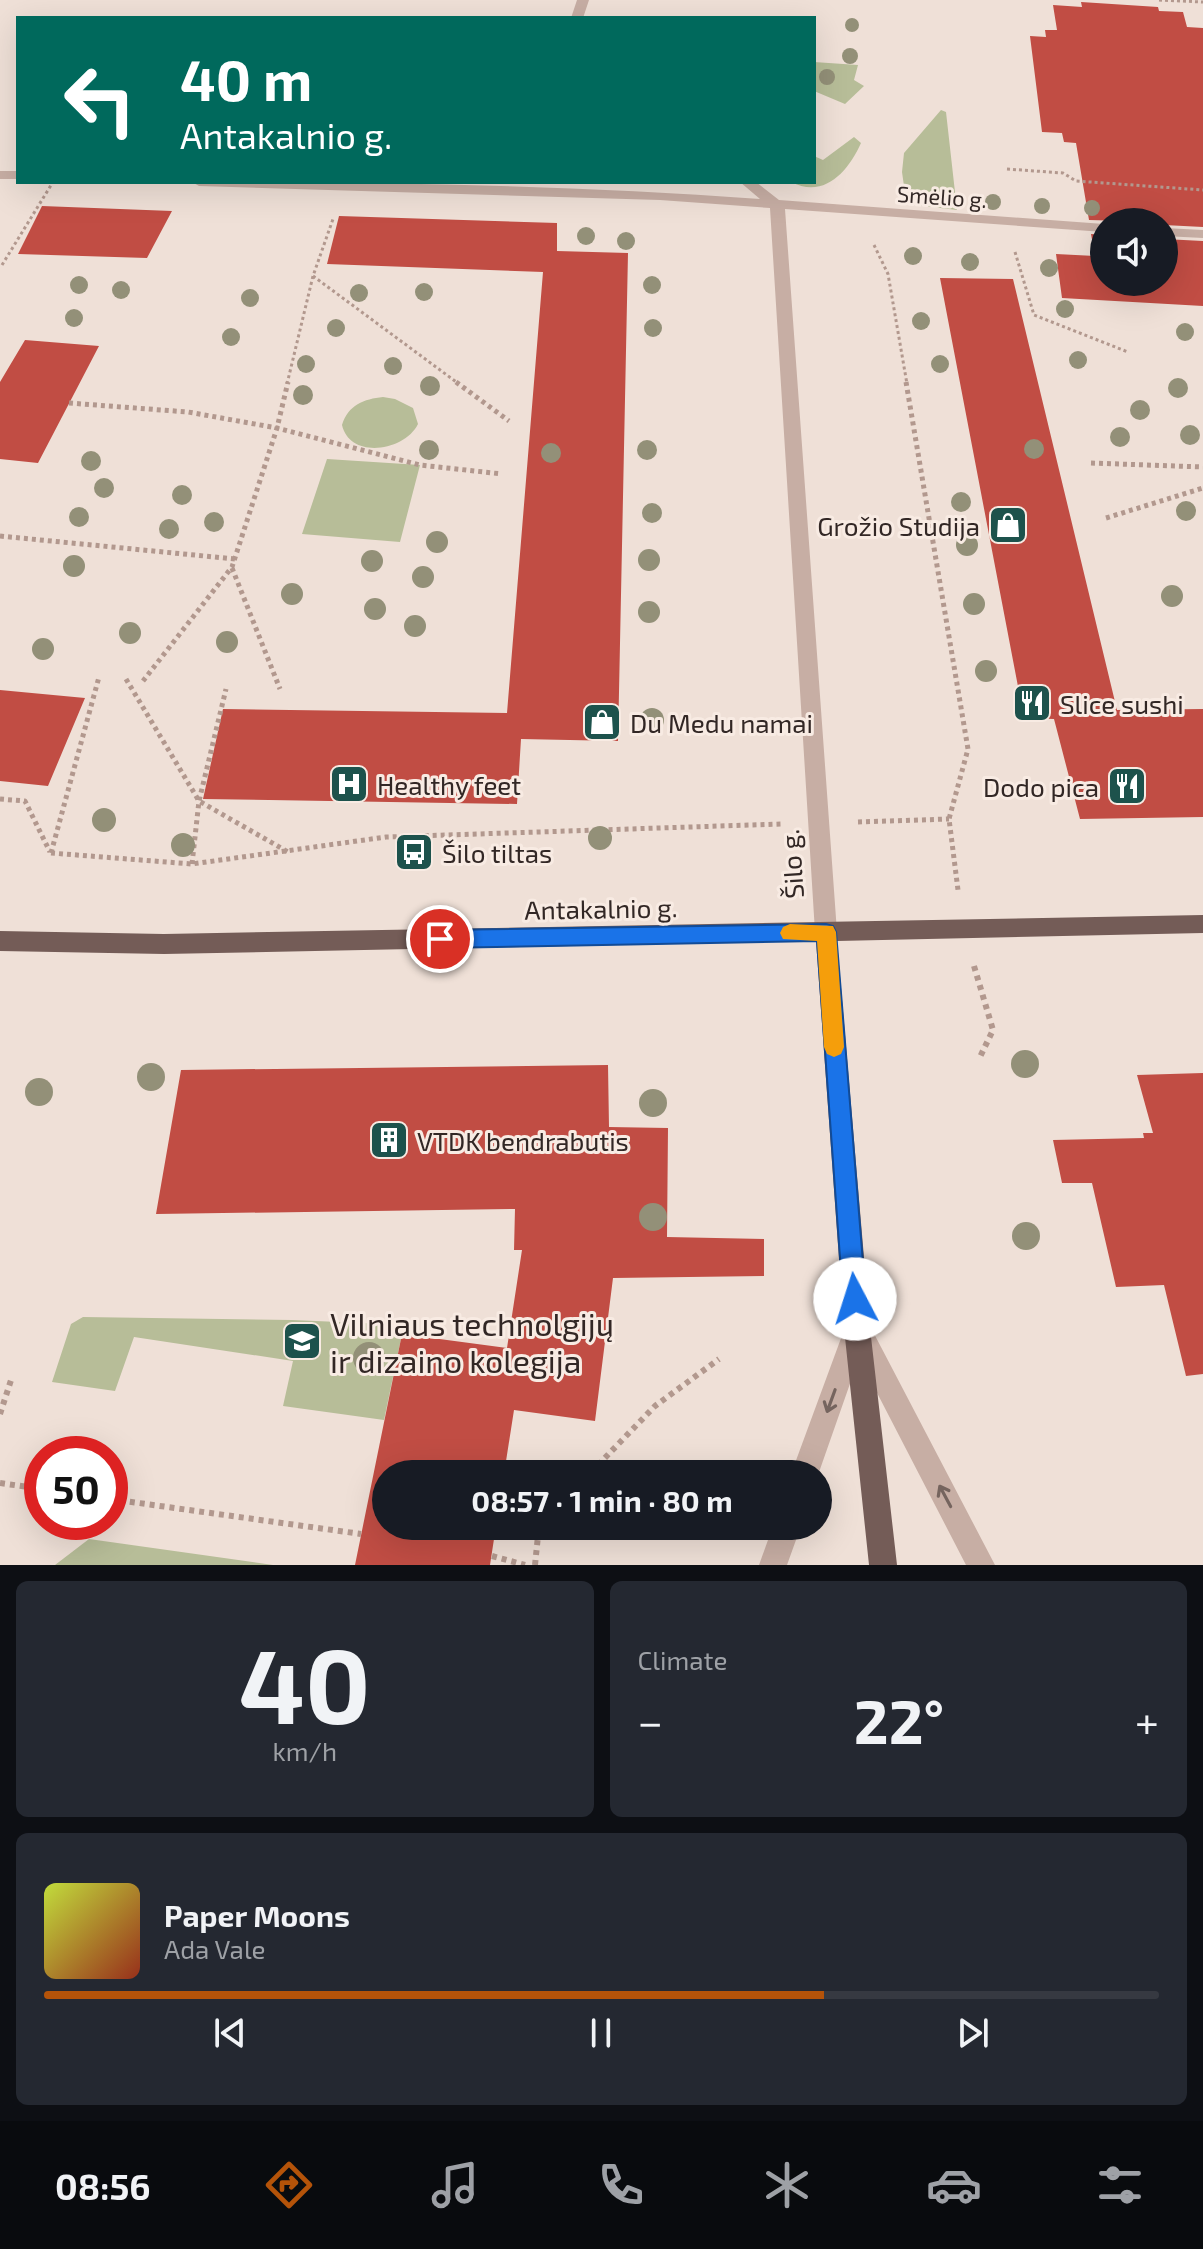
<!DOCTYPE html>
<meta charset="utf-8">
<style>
:root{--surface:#171b24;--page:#242831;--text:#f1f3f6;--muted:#9ea1a6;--line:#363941;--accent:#b45309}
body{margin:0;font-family:"Exo 2",sans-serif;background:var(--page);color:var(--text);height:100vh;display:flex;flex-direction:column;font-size:30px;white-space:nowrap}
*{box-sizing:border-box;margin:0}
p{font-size:26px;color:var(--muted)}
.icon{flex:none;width:44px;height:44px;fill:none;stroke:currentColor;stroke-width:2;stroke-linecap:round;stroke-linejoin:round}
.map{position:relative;height:1565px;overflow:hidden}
.drawer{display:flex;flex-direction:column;gap:16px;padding:16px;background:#0d0f14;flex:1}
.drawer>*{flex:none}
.banner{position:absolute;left:16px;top:16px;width:800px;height:168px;border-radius:0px;box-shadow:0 8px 32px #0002;background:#00695c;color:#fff;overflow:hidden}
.fabs{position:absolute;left:1090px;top:208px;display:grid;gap:16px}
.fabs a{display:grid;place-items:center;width:88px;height:88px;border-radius:50%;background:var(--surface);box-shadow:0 8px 32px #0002;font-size:40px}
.speed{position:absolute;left:24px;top:1436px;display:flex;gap:16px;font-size:40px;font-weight:700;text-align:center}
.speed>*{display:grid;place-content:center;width:104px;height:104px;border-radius:50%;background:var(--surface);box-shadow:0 8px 32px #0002;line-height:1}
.speed .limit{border:12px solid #d22;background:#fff;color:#111}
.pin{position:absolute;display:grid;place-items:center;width:68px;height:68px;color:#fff;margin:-34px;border:4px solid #fff;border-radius:50%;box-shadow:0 2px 8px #0007}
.me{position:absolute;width:88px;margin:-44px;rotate:355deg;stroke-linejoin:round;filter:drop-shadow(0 0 6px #0008)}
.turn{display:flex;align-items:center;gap:28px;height:168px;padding:0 32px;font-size:36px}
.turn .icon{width:104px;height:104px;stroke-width:2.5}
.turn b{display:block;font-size:56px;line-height:68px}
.big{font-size:60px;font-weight:700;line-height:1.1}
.drawer .tile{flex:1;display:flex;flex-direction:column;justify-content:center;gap:12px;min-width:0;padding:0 28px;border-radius:12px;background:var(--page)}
.drawer .dial{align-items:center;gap:0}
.dial b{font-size:104px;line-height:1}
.song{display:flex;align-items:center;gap:24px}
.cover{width:96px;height:96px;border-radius:12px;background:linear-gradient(135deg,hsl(70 70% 55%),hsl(10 70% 35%))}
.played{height:8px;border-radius:4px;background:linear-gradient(90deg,var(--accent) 70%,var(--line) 70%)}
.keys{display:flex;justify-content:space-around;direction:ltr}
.heat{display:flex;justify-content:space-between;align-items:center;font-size:44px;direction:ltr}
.drawer .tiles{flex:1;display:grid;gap:16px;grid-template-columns:1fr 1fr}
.tile:last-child{grid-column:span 2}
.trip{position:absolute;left:372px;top:1460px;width:460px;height:80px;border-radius:40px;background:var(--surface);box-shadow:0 8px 32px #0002;font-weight:700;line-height:80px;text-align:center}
.dock{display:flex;height:128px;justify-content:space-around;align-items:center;background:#090b0e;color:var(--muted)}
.dock .icon{width:56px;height:56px}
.dock .selected{color:var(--accent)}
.dock b{font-size:36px;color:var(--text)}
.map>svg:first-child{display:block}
</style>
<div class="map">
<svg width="1203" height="1565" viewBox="0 0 1203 1565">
<rect width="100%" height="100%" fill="#efe0d7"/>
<!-- green -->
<path fill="#b7bd98" d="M814,62L858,65L854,80L864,86L845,104L814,91Z
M941,110L946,112L957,210L916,205L905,193L902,172L904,153Z
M854,137L861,143C848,172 824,199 791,182H814V156L823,160Z
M383,397L395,399L413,408L418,424C405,451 350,460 342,425C348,405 364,399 383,397Z
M327,459L420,465L400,542L302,534Z
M83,1317L292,1320L386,1324L384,1333L402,1334L384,1420L283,1406L293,1361L134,1337L115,1391L52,1382L71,1324Z
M89,1539L273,1565H55Z"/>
<!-- building -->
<path fill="#c14d44" d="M1081,2L1158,7L1159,11L1183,12L1187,27L1203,28V227L1164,225V222L1089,220L1076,143L1064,142L1062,133L1042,132L1030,36L1046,37L1045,30H1057L1053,5L1082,7Z
M42,206L172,211L147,258L18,254Z
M339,216L557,223V251L628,253L618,741L521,739L517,804L203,799L223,709L507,713L543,272L327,264Z
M1091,234L1104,235V282H1164V239L1203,241V306L1062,298L1056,254L1095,256Z
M940,278L1013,279L1117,710L1203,709V817L1080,819L1054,719L1024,718Z
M25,340L99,346L38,463L0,459V382Z
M0,690L85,698L48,786L0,781Z
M608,1065L609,1127L668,1128L667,1237L764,1239V1276L613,1278L595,1421L514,1410L504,1474H386V1526H496L490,1565H355L402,1334L507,1348L522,1250H514L515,1209L156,1214L181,1070Z
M1203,1073V1374L1186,1376L1164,1285L1116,1287L1092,1183H1062L1053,1140L1144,1138L1143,1133H1153L1137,1075Z"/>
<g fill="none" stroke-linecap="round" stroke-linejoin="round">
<!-- path-far2 -->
<path stroke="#b2988e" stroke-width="3" stroke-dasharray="3 3" stroke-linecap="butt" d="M1159,0L1203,2
M1007,169L1063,173L1076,181L1203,190
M874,245L888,274L907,384
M1015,252L1034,315L1128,352
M2,265L53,182
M313,276L459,384
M287,384L313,276L333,219"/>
<!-- path-far1 -->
<path stroke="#b2988e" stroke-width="5" stroke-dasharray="4 4" stroke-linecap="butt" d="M456,382L509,421
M906,382L968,749L949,819L958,890
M69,403L188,412L277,428L420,465L502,474
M1091,463L1203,467
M1106,518L1203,488
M0,536L235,559
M232,568L280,689
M126,679L199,801L288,852
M143,681L232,567L277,428L288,382
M0,799L25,801L50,852
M858,822L949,819
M51,853L192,864L386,837L781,824
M51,853L99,677
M192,864L199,801L226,689"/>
<!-- path -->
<path stroke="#b2988e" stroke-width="6" stroke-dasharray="5 5" stroke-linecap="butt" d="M974,966L993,1030L979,1059
M0,1414L12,1377
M580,1474L599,1464L655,1406L719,1359
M0,1483L42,1489
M110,1499L361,1534
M492,1556L525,1565
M535,1565L539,1526"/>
<!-- minor -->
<path fill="#c7aea4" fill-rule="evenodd" d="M577,0H589L583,18H571Z
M0,171H18V179H0Z
M192,182C381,182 571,185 760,199L740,182H756L779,200L1104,224V232L785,209L837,932L834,939L826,941L818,939L815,932L770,208L660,200L199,186Z
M1164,228L1203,230V238L1164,236Z
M856,1318L870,1326L995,1565H966L859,1358L818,1475L791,1474L847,1322Z
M773,1526H801L787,1565H759Z"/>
<!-- major -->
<path fill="#745c57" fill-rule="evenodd" d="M1203,915V933L837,941L870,1328L897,1565H869L844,1328L816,941L164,954L0,951V931L164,934Z"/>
</g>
<!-- trees -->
<g fill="#939078">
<circle cx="852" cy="25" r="7"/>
<circle cx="850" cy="56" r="8"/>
<circle cx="827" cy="77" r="8"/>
<circle cx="993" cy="202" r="8"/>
<circle cx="1042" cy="206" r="8"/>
<circle cx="1092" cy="208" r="8"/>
<circle cx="586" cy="236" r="9"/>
<circle cx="626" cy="241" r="9"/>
<circle cx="913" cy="256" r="9"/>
<circle cx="970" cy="262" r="9"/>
<circle cx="1049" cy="268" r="9"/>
<circle cx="79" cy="285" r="9"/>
<circle cx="652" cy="285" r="9"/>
<circle cx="121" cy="290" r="9"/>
<circle cx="424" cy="292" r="9"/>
<circle cx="359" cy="293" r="9"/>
<circle cx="250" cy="298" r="9"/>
<circle cx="1065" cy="309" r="9"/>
<circle cx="74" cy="318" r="9"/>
<circle cx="921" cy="321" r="9"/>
<circle cx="336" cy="328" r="9"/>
<circle cx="653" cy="328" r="9"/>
<circle cx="1185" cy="332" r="9"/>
<circle cx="231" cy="337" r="9"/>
<circle cx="1078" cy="360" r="9"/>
<circle cx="306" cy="364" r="9"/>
<circle cx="940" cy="364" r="9"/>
<circle cx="393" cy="366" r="9"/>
<circle cx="430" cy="386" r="10"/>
<circle cx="1178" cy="388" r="10"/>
<circle cx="303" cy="395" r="10"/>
<circle cx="1140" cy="410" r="10"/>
<circle cx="1190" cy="435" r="10"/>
<circle cx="1120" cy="437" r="10"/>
<circle cx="1034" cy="449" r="10"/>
<circle cx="429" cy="450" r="10"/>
<circle cx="647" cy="450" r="10"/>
<circle cx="551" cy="453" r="10"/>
<circle cx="91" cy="461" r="10"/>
<circle cx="104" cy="488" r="10"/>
<circle cx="182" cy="495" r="10"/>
<circle cx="961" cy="502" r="10"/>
<circle cx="1186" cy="511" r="10"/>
<circle cx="652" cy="513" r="10"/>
<circle cx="79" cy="517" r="10"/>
<circle cx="214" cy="522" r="10"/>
<circle cx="169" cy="529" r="10"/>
<circle cx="437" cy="542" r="11"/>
<circle cx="967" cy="545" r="11"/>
<circle cx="649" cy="560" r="11"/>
<circle cx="372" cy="561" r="11"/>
<circle cx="74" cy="566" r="11"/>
<circle cx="423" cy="577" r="11"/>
<circle cx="292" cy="594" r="11"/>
<circle cx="1172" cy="596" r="11"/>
<circle cx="974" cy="604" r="11"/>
<circle cx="375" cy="609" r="11"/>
<circle cx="649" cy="612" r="11"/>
<circle cx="415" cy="626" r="11"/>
<circle cx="130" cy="633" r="11"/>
<circle cx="227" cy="642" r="11"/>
<circle cx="43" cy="649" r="11"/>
<circle cx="986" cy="671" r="11"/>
<circle cx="652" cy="720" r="12"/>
<circle cx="104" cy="820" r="12"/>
<circle cx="600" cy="838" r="12"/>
<circle cx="183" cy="845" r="12"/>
<circle cx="1025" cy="1064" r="14"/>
<circle cx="151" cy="1077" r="14"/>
<circle cx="39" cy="1092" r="14"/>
<circle cx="653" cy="1103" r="14"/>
<circle cx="653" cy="1217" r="14"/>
<circle cx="1026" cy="1236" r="14"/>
<circle cx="369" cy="1358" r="16"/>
</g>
<!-- one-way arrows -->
<defs><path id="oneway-shaft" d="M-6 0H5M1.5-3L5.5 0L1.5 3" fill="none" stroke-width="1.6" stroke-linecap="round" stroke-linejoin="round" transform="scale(2)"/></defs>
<g stroke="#75645e">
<use href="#oneway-shaft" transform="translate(831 1401) rotate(110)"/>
<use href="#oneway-shaft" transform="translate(945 1496) rotate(-118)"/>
</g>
<!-- route -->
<path fill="#1a73e8" stroke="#114b97" stroke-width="2" d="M826,924L833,926L836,932L866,1299L863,1307L855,1310L846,1307L843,1299L817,941L440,948L433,945L430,939L433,933L440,930Z"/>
<!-- slow -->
<path fill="#f59e0b" d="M790,924L833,926L836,932L844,1047L841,1054L834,1057L827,1054L824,1047L817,941L783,939L780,933L783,927Z"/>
<!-- icons -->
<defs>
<symbol id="shop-square" viewBox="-11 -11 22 22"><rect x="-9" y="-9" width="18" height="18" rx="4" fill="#1d524c" stroke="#f8ebe3"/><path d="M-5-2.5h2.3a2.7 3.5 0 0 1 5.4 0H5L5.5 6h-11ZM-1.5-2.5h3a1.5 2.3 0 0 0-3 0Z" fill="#fff"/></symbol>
<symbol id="restaurant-square" viewBox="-11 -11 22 22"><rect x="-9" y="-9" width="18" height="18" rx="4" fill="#1d524c" stroke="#f8ebe3"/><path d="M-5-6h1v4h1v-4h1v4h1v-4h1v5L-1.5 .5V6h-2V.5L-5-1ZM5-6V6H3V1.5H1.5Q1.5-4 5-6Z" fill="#fff"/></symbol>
<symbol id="hospital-square" viewBox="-11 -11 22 22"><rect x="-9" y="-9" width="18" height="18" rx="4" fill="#1d524c" stroke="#f8ebe3"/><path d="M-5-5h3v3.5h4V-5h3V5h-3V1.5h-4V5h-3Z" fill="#fff"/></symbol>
<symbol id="bus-square" viewBox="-11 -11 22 22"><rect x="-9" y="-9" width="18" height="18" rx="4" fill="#1d524c" stroke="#f8ebe3"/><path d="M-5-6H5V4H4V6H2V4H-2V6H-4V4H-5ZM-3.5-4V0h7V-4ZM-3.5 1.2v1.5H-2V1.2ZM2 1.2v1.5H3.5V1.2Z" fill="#fff"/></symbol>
<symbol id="building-square" viewBox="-11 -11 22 22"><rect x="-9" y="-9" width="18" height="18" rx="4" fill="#1d524c" stroke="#f8ebe3"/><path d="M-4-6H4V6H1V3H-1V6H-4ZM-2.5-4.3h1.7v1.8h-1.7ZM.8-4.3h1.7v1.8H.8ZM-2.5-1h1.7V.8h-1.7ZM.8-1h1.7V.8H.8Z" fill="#fff"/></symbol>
<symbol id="university-square" viewBox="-11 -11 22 22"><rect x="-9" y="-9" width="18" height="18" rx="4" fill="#1d524c" stroke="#f8ebe3"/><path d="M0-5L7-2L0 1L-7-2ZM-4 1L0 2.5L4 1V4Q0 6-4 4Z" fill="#fff"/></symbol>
</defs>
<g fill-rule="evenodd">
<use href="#shop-square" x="986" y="503" width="44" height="44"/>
<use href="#restaurant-square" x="1010" y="681" width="44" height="44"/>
<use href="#shop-square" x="580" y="700" width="44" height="44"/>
<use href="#hospital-square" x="327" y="762" width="44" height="44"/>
<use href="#restaurant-square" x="1105" y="764" width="44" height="44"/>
<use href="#bus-square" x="392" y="830" width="44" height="44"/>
<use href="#building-square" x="367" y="1118" width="44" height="44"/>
<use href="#university-square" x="280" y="1319" width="44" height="44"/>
</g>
<g text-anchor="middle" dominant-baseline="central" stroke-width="6" stroke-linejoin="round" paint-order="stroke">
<!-- far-street labels -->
<g font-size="22" fill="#322725" stroke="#f8ebe3">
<text transform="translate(942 196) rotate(4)">Smėlio g.</text>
</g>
<!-- poi labels -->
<g font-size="26" fill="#322725" stroke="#f8ebe3" text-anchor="start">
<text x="980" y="525" text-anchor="end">Grožio Studija</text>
<text x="1060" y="703">Slice sushi</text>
<text x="630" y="722">Du Medu namai</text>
<text x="377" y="784">Healthy feet</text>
<text x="1099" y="786" text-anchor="end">Dodo pica</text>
<text x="442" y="852">Šilo tiltas</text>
<text x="417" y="1140">VTDK bendrabutis</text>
</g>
<!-- street labels -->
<g font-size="26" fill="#322725" stroke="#f8ebe3">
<text transform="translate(791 864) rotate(-94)">Šilo g.</text>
<text transform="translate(601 908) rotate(-1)">Antakalnio g.</text>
</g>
<!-- near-poi labels -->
<g font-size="32" fill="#322725" stroke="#f8ebe3" text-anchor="start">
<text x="330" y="1323">Vilniaus technolgijų<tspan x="330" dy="37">ir dizaino kolegija</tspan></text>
</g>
</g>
</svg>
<div class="fabs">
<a><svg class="icon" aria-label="sound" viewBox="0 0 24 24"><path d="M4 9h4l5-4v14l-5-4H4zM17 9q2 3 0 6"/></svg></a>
</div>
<div class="speed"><div class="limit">50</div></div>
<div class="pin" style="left:440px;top:939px;background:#d93025"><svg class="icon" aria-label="arrive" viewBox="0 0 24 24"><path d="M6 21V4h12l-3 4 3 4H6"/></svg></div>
<svg class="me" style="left:855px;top:1299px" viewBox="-20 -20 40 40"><circle r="19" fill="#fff"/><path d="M0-13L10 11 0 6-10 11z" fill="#1a73e8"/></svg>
<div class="trip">08:57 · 1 min · 80 m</div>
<div class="banner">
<div class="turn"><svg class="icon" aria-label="left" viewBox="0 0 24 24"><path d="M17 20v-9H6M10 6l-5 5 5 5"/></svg><div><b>40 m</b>Antakalnio g.</div></div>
</div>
</div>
<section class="drawer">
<div class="tiles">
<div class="tile dial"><b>40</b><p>km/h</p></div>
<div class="tile"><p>Climate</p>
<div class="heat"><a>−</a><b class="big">22°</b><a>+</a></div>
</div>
<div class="tile">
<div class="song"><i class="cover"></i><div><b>Paper Moons</b><p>Ada Vale</p></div></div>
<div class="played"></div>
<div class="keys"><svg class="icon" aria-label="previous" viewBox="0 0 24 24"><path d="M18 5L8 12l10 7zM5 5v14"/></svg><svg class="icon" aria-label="pause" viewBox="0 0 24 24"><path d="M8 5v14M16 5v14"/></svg><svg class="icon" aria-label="next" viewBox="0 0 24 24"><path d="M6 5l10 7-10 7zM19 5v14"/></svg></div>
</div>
</div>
</section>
<nav class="dock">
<b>08:56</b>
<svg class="icon selected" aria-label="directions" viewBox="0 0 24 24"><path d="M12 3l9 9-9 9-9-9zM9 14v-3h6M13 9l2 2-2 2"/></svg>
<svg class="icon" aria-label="music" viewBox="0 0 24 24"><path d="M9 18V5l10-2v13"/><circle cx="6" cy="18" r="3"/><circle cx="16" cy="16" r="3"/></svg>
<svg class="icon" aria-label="phone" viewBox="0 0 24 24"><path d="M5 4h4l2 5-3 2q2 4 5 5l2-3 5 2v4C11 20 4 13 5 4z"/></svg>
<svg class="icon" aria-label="climate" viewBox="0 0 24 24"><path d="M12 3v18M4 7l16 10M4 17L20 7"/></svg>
<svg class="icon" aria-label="car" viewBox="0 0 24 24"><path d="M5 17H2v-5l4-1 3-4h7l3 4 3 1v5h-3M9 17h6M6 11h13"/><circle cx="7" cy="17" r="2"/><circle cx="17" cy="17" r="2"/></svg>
<svg class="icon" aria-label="filters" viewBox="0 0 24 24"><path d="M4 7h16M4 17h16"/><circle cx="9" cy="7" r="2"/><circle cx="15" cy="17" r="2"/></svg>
</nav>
